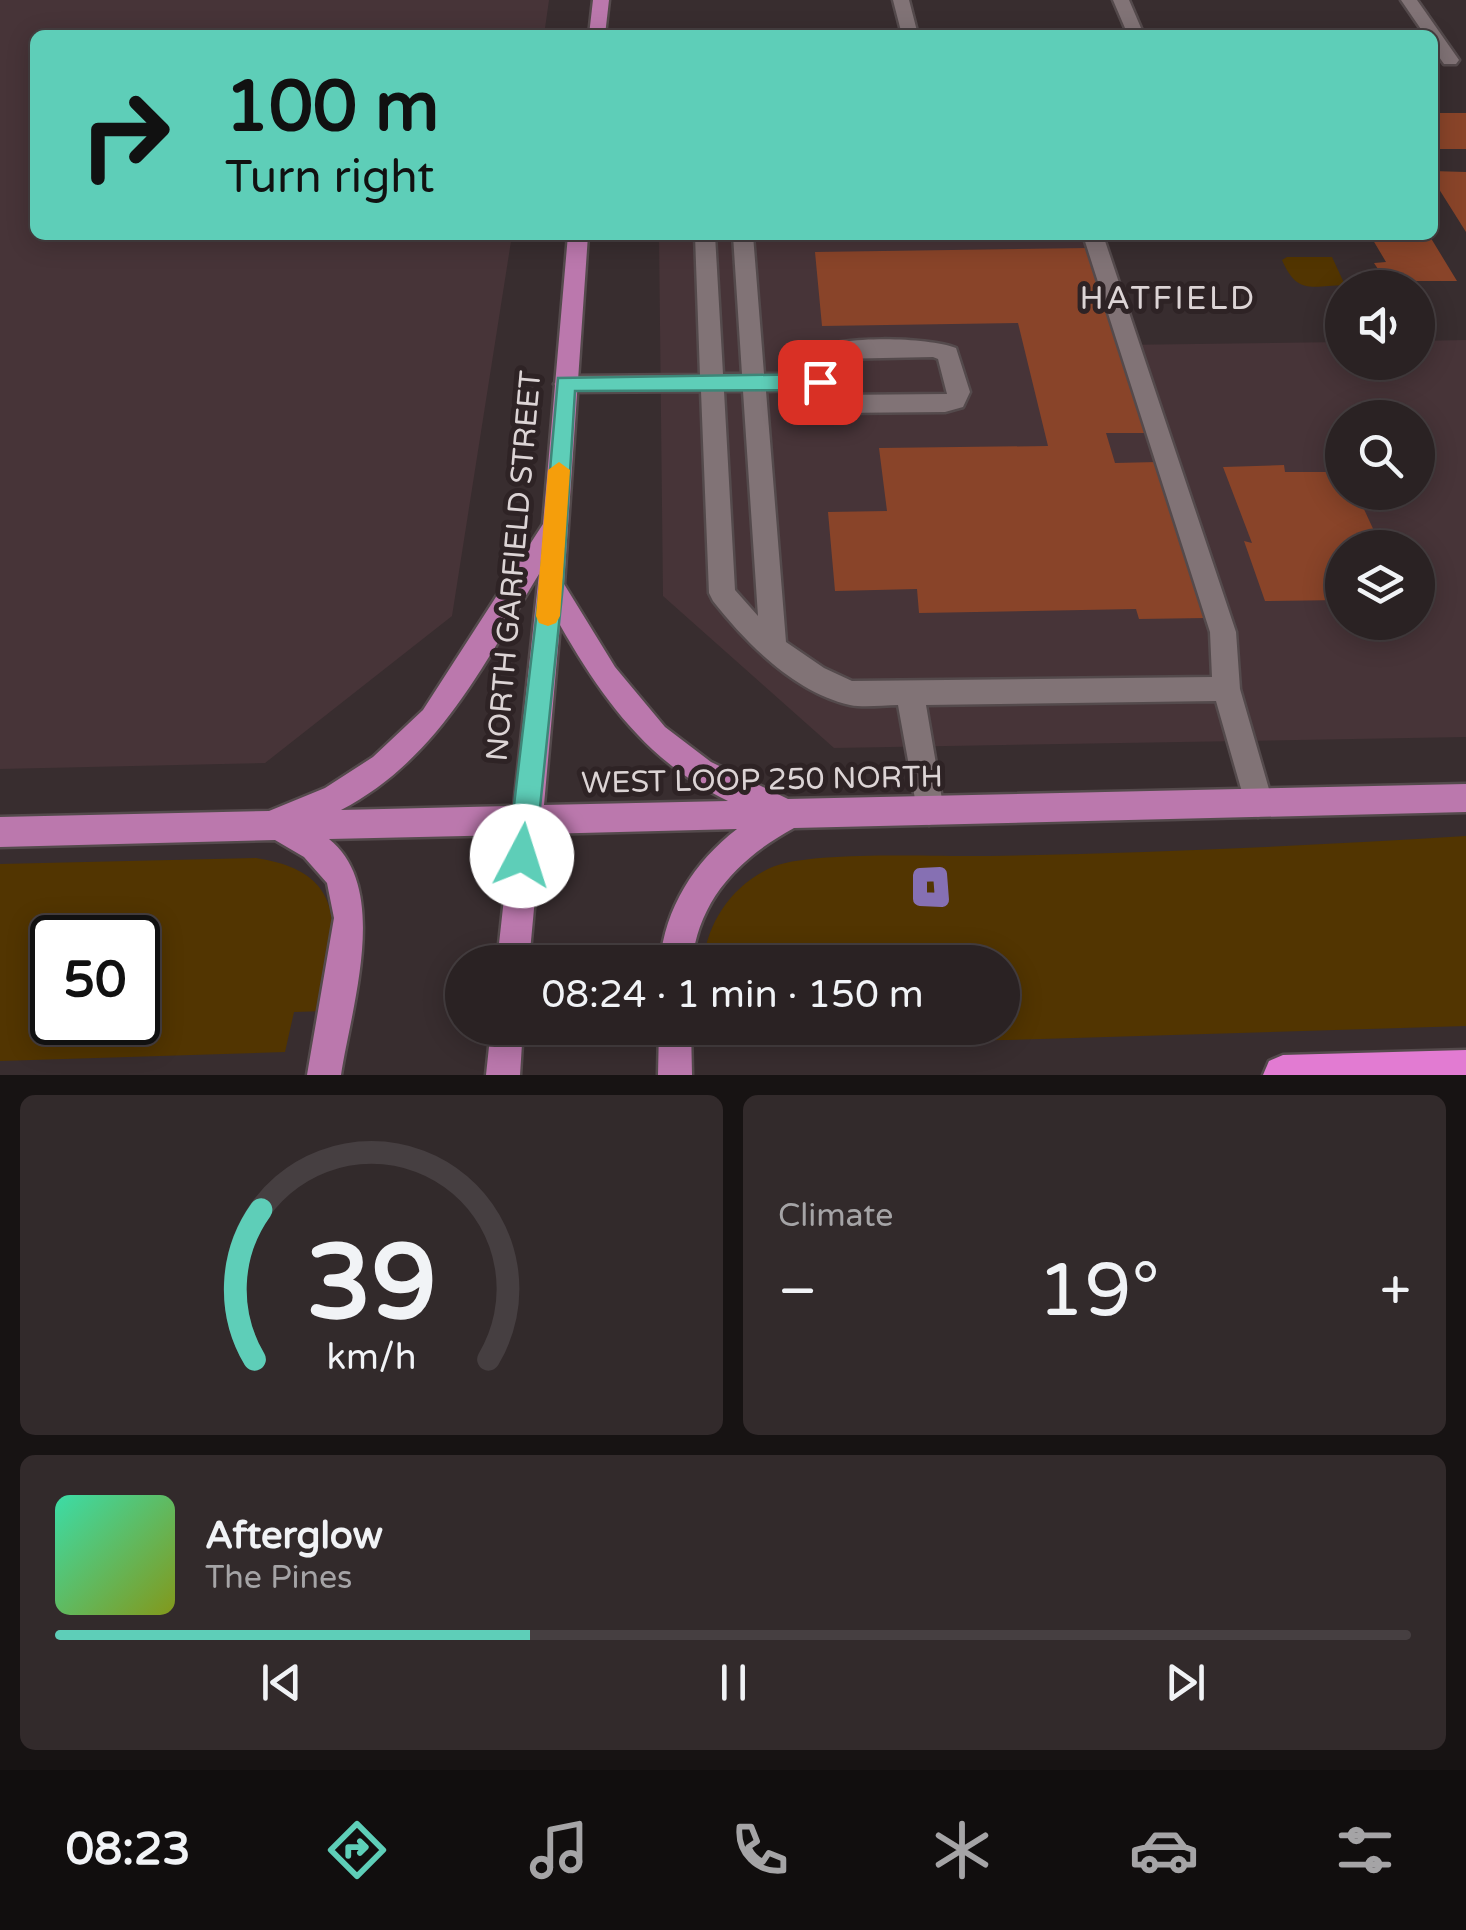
<!DOCTYPE html>
<meta charset="utf-8">
<style>
:root{--surface:#2a2223;--page:#322a2b;--text:#f1f3f6;--muted:#a5a4a6;--line:#463f41;--accent:#5eceb8}
body{margin:0;font-family:"Varela Round",sans-serif;background:var(--page);color:var(--text);height:100vh;display:flex;flex-direction:column;font-size:38px;white-space:nowrap}
*{box-sizing:border-box;margin:0}
p{font-size:32px;color:var(--muted)}
.icon{flex:none;width:55px;height:55px;fill:none;stroke:currentColor;stroke-width:2;stroke-linecap:round;stroke-linejoin:round}
.map{position:relative;height:1075px;overflow:hidden}
.panel{display:flex;flex-direction:column;gap:20px;padding:20px;background:#171313;flex:1}
.panel>*{flex:none}
.banner{position:absolute;left:30px;top:30px;width:1408px;height:210px;border-radius:15px;box-shadow:0 5px 25px #0003,0 0 0 2px var(--line);background:#5eceb8;color:#111;overflow:hidden}
.tools{position:absolute;left:1325px;top:270px;display:grid;gap:20px}
.tools a{display:grid;place-items:center;width:110px;height:110px;border-radius:50%;background:var(--surface);box-shadow:0 5px 25px #0003,0 0 0 2px var(--line);font-size:50px}
.speed{position:absolute;left:30px;top:915px;display:flex;gap:20px;font-size:50px;font-weight:700;text-align:center}
.speed>*{display:grid;place-content:center;width:130px;height:130px;border-radius:50%;background:var(--surface);box-shadow:0 5px 25px #0003,0 0 0 2px var(--line);line-height:1}
.speed .limit{border:5px solid #111;border-radius:15px;background:#fff;color:#111}
.pin{position:absolute;display:grid;place-items:center;width:85px;height:85px;color:#fff;margin:-42px;border-radius:20px;box-shadow:0 5px 15px #0006}
.me{position:absolute;width:110px;margin:-55px;rotate:5deg;stroke-linejoin:round;filter:drop-shadow(0 0 8px #0008)}
.turn{display:flex;align-items:center;gap:35px;height:210px;padding:0 30px;font-size:45px}
.turn .icon{width:130px;height:130px;stroke-width:2.5}
.turn b{display:block;font-size:70px;line-height:85px}
.big{font-size:75px;font-weight:600;line-height:1.1}
.panel .widget{flex:1;display:flex;flex-direction:column;justify-content:center;gap:15px;min-width:0;padding:0 35px;border-radius:15px;background:var(--page)}
.panel .dial{align-items:center;gap:0}
.dial svg{height:260px;overflow:visible;fill:none;stroke:var(--line);stroke-width:7;stroke-linecap:round;text-anchor:middle}
.dial text{fill:var(--text);stroke:none}
.song{display:flex;align-items:center;gap:30px}
.cover{width:120px;height:120px;border-radius:15px;background:linear-gradient(135deg,hsl(160 70% 55%),hsl(70 70% 35%))}
.played{height:10px;border-radius:5px;background:linear-gradient(90deg,var(--accent) 35%,var(--line) 35%)}
.keys{display:flex;justify-content:space-around;direction:ltr}
.heat{display:flex;justify-content:space-between;align-items:center;font-size:55px;direction:ltr}
.panel .tiles{flex:1;display:grid;gap:20px;grid-template-columns:1fr 1fr}
.widget:last-child{grid-column:span 2}
.trip{position:absolute;left:445px;top:945px;width:575px;height:100px;border-radius:50px;background:var(--surface);box-shadow:0 5px 25px #0003,0 0 0 2px var(--line);font-weight:600;line-height:100px;text-align:center}
.dock{display:flex;height:160px;justify-content:space-around;align-items:center;background:#110e0e;color:var(--muted)}
.dock .icon{width:70px;height:70px}
.dock .selected{color:var(--accent)}
.dock b{font-size:45px;color:var(--text)}
.map>svg:first-child{display:block}
</style>
<div class="map">
<svg width="1466" height="1075" viewBox="0 0 1466 1075">
<rect width="100%" height="100%" fill="#382d2f"/>
<!-- built -->
<path fill="#473438" fill-rule="evenodd" d="M0,0H549L544,35H35V235H512L452,616L265,763L0,769Z
M659,235H1084L1119,345L1342,342V362H1418V341L1466,340V737L834,748L663,596ZM1342,418H1418V492H1342ZM1342,548H1418V622H1342Z"/>
<!-- green -->
<path fill="#523501" fill-rule="evenodd" d="M1287,257H1332L1345,285C1311,286 1297,295 1282,260Z
M1466,836V1026L1008,1040L740,1042L741,1028H1002V962H703C708,921 732,886 770,868C807,850 941,857 989,856C1148,853 1307,846 1466,836Z
M256,858C354,873 334,935 325,1011L294,1012L285,1052L0,1061V864ZM52,938H138V1022H52Z"/>
<g fill="none" stroke-linecap="round" stroke-linejoin="round">
<!-- stream -->
<path stroke="#8670b3" stroke-width="14" d="M940,874L942,900L920,899V875Z"/>
</g>
<!-- building -->
<path fill="#894429" d="M1432,113H1466V149H1432Z
M1432,171L1466,172V232L1432,178Z
M1213,235H1267L1269,239L1216,240Z
M1370,235H1429L1457,281H1386L1374,263L1386,262Z
M1089,248L1148,433H1106L1115,463L1157,462L1206,618L1139,619L1136,609L919,613L917,589L835,591L828,512L887,511L879,448L1048,446L1018,323L822,326L815,252Z
M1284,465L1285,472H1342V492H1356L1382,548H1342V600L1265,601L1244,541L1252,543L1223,467Z"/>
<g fill="none" stroke-linecap="round" stroke-linejoin="round">
<defs>
<path id="minor" d="M893,0H909L918,35H902Z
M1113,0H1129L1144,35H1128Z
M1401,0H1417L1459,60L1456,64H1444L1432,47V35H1425Z
M695,235H715L723,374H742L733,235H753L764,374H809L812,351C839,335 926,337 956,348L970,392L963,407L945,412L832,413L817,408L811,390L766,391L786,642L824,668L852,681L1212,677L1210,632L1083,235H1103L1236,632L1240,689L1273,803L1268,813L1258,817L1248,813L1216,701L926,705L944,811L939,821L929,825L919,821L898,705C883,705 865,708 850,705C794,692 747,644 713,601L709,593L701,391L565,392L554,384L565,376L700,375ZM933,357L938,359L947,394L835,395L831,382L834,359ZM724,391H743L758,616L735,590Z"/>
<path id="major" d="M593,0H609L605,35H589Z
M568,235H588L564,584L615,667L665,727L711,762L788,799L1466,784V812L794,828C739,858 699,899 692,962H660C665,908 694,862 737,829L541,834L529,962H497L511,835L329,839C391,888 351,1008 341,1075H307L334,918L327,883L304,857L275,840L0,847V817L269,811L325,788L373,757L423,710L543,524ZM539,574L514,806L341,810C439,759 484,663 539,574ZM560,625C603,700 648,762 728,801L544,805Z
M491,1028H523L520,1075H486Z
M659,1028H691L692,1075H658Z"/>
<path id="highway" d="M1466,1050V1075H1263L1269,1061L1283,1055Z"/>
</defs>
<!-- minor casing -->
<use href="#minor" stroke="#544a4c" stroke-width="5"/>
<!-- major casing -->
<use href="#major" stroke="#544a4c" stroke-width="5"/>
<!-- highway casing -->
<use href="#highway" stroke="#544a4c" stroke-width="5"/>
<!-- minor -->
<use href="#minor" fill="#817376" fill-rule="evenodd"/>
<!-- major -->
<use href="#major" fill="#bb78ad" fill-rule="evenodd"/>
<!-- highway -->
<use href="#highway" fill="#e27bd2" fill-rule="evenodd"/>
</g>
<!-- route -->
<path fill="#5eceb8" stroke="#3d8678" stroke-width="2.5" d="M820,374L830,382L820,390L575,391L563,585L535,856L531,866L522,870L512,866L508,856L540,585L558,378Z"/>
<!-- slow -->
<path fill="#f59e0b" d="M559,462L570,470L560,616L556,623L548,626L539,623L536,616L548,470Z"/>
<g text-anchor="middle" dominant-baseline="central" stroke-width="10" stroke-linejoin="round" paint-order="stroke">
<!-- street labels -->
<g font-size="30" fill="#dcd4d5" stroke="#2e2325">
<text transform="translate(514 566) rotate(-85)">NORTH GARFIELD STREET</text>
<text transform="translate(762 780) rotate(-1)">WEST LOOP 250 NORTH</text>
</g>
<!-- neighbourhood labels -->
<g font-size="32" letter-spacing="2.5" fill="#dcd4d5" stroke="#2e2325">
<text x="1168" y="299">HATFIELD</text>
</g>
</g>
</svg>
<div class="tools">
<a><svg class="icon" aria-label="sound" viewBox="0 0 24 24"><path d="M4 9h4l5-4v14l-5-4H4zM17 9q2 3 0 6"/></svg></a>
<a><svg class="icon" aria-label="search" viewBox="0 0 24 24"><circle cx="10" cy="10" r="6"/><path d="M15 15l6 6"/></svg></a>
<a><svg class="icon" aria-label="layers" viewBox="0 0 24 24"><path d="M12 4l9 5-9 5-9-5zM3 14l9 5 9-5"/></svg></a>
</div>
<div class="speed"><div class="limit">50</div></div>
<div class="pin" style="left:820px;top:382px;background:#d93025"><svg class="icon" aria-label="arrive" viewBox="0 0 24 24"><path d="M6 21V4h12l-3 4 3 4H6"/></svg></div>
<svg class="me" style="left:522px;top:856px" viewBox="-20 -20 40 40"><circle r="19" fill="#fff"/><path d="M0-13L10 11 0 6-10 11z" fill="#5eceb8"/></svg>
<div class="trip">08:24 · 1 min · 150 m</div>
<div class="banner">
<div class="turn"><svg class="icon" aria-label="right" viewBox="0 0 24 24"><path d="M7 20v-9h11M14 6l5 5-5 5"/></svg><div><b>100 m</b>Turn right</div></div>
</div>
</div>
<section class="panel">
<div class="tiles">
<div class="widget dial"><svg viewBox="0 0 100 80">
<path d="M14 69A42 42 0 1 1 86 69"/>
<path d="M14 69A42 42 0 0 1 16 23" stroke="#5eceb8"/>
<text x="50" y="56" font-size="32" font-weight="700">39</text>
<text x="50" y="72" font-size="11">km/h</text>
</svg></div>
<div class="widget"><p>Climate</p>
<div class="heat"><a>−</a><b class="big">19°</b><a>+</a></div>
</div>
<div class="widget">
<div class="song"><i class="cover"></i><div><b>Afterglow</b><p>The Pines</p></div></div>
<div class="played"></div>
<div class="keys"><svg class="icon" aria-label="previous" viewBox="0 0 24 24"><path d="M18 5L8 12l10 7zM5 5v14"/></svg><svg class="icon" aria-label="pause" viewBox="0 0 24 24"><path d="M8 5v14M16 5v14"/></svg><svg class="icon" aria-label="next" viewBox="0 0 24 24"><path d="M6 5l10 7-10 7zM19 5v14"/></svg></div>
</div>
</div>
</section>
<nav class="dock">
<b>08:23</b>
<svg class="icon selected" aria-label="directions" viewBox="0 0 24 24"><path d="M12 3l9 9-9 9-9-9zM9 14v-3h6M13 9l2 2-2 2"/></svg>
<svg class="icon" aria-label="music" viewBox="0 0 24 24"><path d="M9 18V5l10-2v13"/><circle cx="6" cy="18" r="3"/><circle cx="16" cy="16" r="3"/></svg>
<svg class="icon" aria-label="phone" viewBox="0 0 24 24"><path d="M5 4h4l2 5-3 2q2 4 5 5l2-3 5 2v4C11 20 4 13 5 4z"/></svg>
<svg class="icon" aria-label="climate" viewBox="0 0 24 24"><path d="M12 3v18M4 7l16 10M4 17L20 7"/></svg>
<svg class="icon" aria-label="car" viewBox="0 0 24 24"><path d="M5 17H2v-5l4-1 3-4h7l3 4 3 1v5h-3M9 17h6M6 11h13"/><circle cx="7" cy="17" r="2"/><circle cx="17" cy="17" r="2"/></svg>
<svg class="icon" aria-label="filters" viewBox="0 0 24 24"><path d="M4 7h16M4 17h16"/><circle cx="9" cy="7" r="2"/><circle cx="15" cy="17" r="2"/></svg>
</nav>
